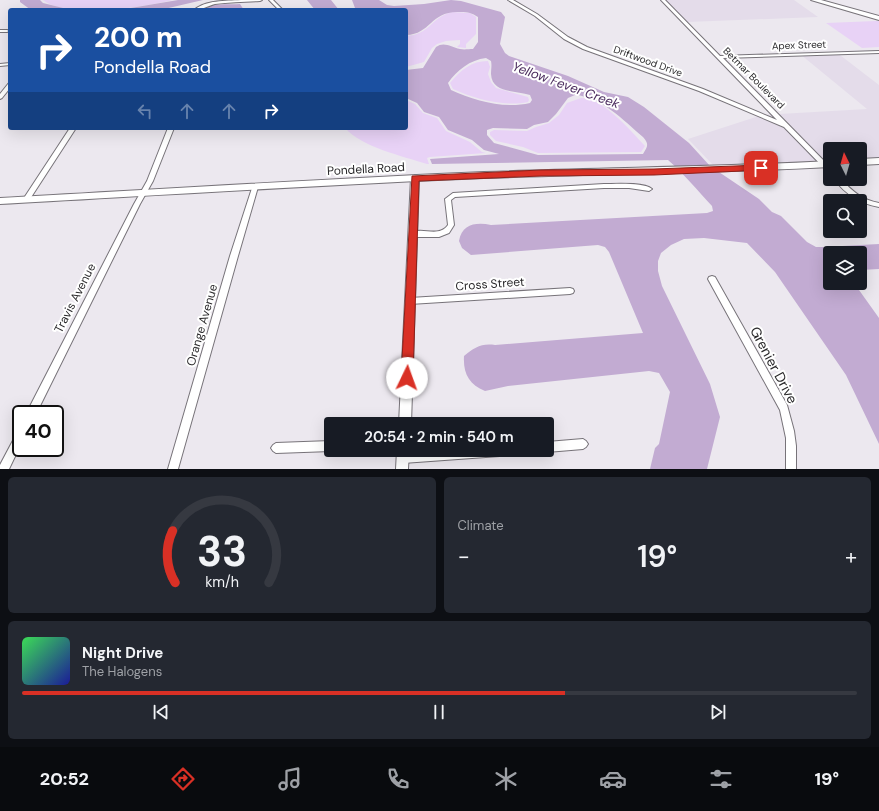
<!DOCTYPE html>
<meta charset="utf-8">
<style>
:root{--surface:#171b24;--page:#242831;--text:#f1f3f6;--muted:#9ea1a6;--line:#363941;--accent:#d93025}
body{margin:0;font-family:"DM Sans",sans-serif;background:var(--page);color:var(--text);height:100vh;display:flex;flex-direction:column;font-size:15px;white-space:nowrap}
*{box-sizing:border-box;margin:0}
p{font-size:13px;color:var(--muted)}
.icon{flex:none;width:22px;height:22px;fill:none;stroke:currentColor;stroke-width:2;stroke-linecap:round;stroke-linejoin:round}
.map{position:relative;height:469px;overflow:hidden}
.details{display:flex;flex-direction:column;gap:8px;padding:8px;background:#0d0f14;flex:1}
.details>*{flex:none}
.top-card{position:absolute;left:8px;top:8px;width:400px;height:122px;border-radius:4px;box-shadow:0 4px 16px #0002;background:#1a4fa0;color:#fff;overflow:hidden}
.needle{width:26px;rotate:355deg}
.fabs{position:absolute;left:823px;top:142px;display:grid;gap:8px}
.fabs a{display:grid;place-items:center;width:44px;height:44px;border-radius:4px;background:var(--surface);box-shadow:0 4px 16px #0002;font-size:20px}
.speed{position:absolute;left:12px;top:405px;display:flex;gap:8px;font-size:20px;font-weight:700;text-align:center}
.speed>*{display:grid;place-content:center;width:52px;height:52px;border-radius:50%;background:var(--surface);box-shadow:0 4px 16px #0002;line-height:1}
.speed .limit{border:2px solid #111;border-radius:6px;background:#fff;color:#111}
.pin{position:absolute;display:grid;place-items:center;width:34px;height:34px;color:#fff;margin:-17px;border-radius:8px;box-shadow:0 2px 6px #0006}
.me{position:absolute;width:44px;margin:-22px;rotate:3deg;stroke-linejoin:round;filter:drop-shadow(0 0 3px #0008)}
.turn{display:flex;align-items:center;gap:14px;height:84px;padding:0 20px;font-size:18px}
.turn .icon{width:52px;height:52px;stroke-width:2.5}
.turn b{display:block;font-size:28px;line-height:34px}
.lanes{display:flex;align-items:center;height:38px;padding:0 20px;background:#0003;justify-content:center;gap:20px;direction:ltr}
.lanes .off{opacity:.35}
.big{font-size:30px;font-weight:600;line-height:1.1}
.details .tile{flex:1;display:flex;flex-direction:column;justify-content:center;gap:6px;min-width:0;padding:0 14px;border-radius:6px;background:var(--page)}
.details .dial{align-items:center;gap:0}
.dial svg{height:104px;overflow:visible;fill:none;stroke:var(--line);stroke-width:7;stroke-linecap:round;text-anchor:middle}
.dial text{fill:var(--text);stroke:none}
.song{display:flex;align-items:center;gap:12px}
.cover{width:48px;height:48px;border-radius:6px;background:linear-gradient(135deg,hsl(130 70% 55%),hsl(240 70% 35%))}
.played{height:4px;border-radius:2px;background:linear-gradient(90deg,var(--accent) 65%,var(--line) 65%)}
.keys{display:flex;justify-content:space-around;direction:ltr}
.heat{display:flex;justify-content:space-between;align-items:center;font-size:22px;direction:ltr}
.details .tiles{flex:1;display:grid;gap:8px;grid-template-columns:1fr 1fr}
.tile:last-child{grid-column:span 2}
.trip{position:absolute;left:324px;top:417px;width:230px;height:40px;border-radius:4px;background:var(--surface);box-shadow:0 4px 16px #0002;font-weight:600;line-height:40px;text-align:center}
.dock{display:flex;height:64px;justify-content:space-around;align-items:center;background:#090b0e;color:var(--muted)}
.dock .icon{width:28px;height:28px}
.dock .active{color:var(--accent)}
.dock b{font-size:18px;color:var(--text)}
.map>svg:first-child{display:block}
</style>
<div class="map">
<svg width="879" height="469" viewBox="0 0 879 469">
<rect width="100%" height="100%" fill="#ece8ef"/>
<!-- built -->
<path fill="#e4dcea" d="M665,0H794L818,17L687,22Z
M836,52L879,85V158L860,159V149H830V161L715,167L688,139L762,115L867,109L800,54Z"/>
<!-- green -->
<path fill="#e8d2f6" d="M43,0H173C143,7 68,20 43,0Z
M452,12L470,13L476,17V34L466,44V48L457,47L460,44V40L446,41L437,44L432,48L424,62L406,67V36C430,35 431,17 452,12Z
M876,21H879V47L862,48L826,23Z
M488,61L490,67L488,74L491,82L496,88L528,97L529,100L528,102C504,107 475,99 453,89L450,83C461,70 471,61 488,61Z
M581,98C602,97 631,131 645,146L641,152L538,153L523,147L496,141L490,135V132L494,130L527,131L536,127L549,123L559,115L567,103Z
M406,100L415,104L423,113L437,118L446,131L470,142L482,152L486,153L430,157L427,158L429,164H427C402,156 362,147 345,128H406Z"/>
<!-- water -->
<path fill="#c2abd2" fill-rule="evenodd" d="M20,0H40L43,3L71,10H31L20,2Z
M178,0H203L160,10H119Z
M307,0H331L339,10H315Z
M352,0H379L387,5L394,6L424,4L451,0L461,1L501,12L505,17L500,44L505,53L509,56L568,76L604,92L628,97L644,107L689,143L710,166L759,199L772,212L781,216L807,242L816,247H824L879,244V269L860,270V253H830V283H854L879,318V444L846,375L775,272L747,243L704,238L684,239L671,245L661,253L658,261V271L662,286L710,384L720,417L707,469H650L655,448L659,444L670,392L659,373L649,371L508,386L485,391C469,384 463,374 464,356C474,348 481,343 495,345L643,333L609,252L605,247L598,245L471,255L462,248L459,241C462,224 476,222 491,225L707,213L713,211L712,206C697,190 684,174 668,160L432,164L430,159L499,154L484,150L472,140L448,130L439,117L424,112L417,103L406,98V70L423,68L436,47C444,41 451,47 460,49C464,50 469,49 473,49L478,42V17C472,13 468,12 461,12C430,10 432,34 406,35V10H360L355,8ZM486,58L491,61C492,66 491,69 491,74C492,94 516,90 530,95L532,100L530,103C504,109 475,101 451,90L448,83C457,70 470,60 486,58ZM575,95C602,97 623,120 643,137C649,144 648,146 643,154L538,155L494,143L487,135V130L493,128L527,129L534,125L548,122L556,114L568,98Z
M240,4L244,10H204C212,2 229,5 240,4Z"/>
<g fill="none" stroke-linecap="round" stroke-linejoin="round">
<defs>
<path id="minor" d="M241,0H262L260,1C245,2 230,2 215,4C208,6 201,10 194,10C206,0 225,1 241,0Z
M269,0H273L283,10H279Z
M508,0H513L537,14L568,37L587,47L703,89L777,120L661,0H665L720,56L879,51V53L723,58L830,167V173L828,172L784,127L699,91L583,49L564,39L535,16Z
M0,30H7L9,31L7,32H0Z
M10,63V65L0,66V64Z
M10,83V88L2,98L0,99V94L8,84Z
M70,128H76L28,202H24L23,200L24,198Z
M168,128H174L153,181L140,204L36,414H26L134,204L147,181Z
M834,179H841C852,191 862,200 879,203V207C860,204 846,195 834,179Z
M604,184C615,184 644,182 652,189L649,191L629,188H604L455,197L451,200L454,225L449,233L439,237H414L411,234C420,225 438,239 448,225L445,199L453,193Z
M253,185H255L258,187L238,256L178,469H168L230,256Z
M712,276L715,277L787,405L794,431L796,446V469H786V438L780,410L708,279L709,277Z
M570,288L573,289L574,291L573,293L570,294L410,304L407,303L406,301L407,299L410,298Z
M21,429V444L9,469H0V465L18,431Z
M583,439L586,441L588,444L586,447L583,449L547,452L543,450H547V442Z
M331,441V450H333L331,451L276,453L273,451L271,448L273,445L276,443Z
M446,450H520L518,453L515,455L403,463L399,462L398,458L399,454L403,453Z"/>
<path id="tertiary" d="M415,175L419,178L411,424H399L411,178Z
M397,450H409L408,469H396Z"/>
<path id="secondary" d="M879,158V164L860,165V159Z
M830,161V167C715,173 599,174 484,178C322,185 161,195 0,204V198C161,189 322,179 484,172C599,168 715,167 830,161Z"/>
<path id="primary" d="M811,0H821L879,16V20Z"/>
</defs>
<!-- minor casing -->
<use href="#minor" stroke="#777379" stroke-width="2"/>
<!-- tertiary casing -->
<use href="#tertiary" stroke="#777379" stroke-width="2"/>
<!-- secondary casing -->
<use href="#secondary" stroke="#777379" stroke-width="2"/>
<!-- primary casing -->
<use href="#primary" stroke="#777379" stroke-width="2"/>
<!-- minor -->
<use href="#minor" fill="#fff" fill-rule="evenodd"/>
<!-- tertiary -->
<use href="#tertiary" fill="#fff" fill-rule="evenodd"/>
<!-- secondary -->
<use href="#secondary" fill="#fff" fill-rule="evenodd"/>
<!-- primary -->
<use href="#primary" fill="#fff" fill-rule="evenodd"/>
</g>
<!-- route -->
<path fill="#d93025" stroke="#8d1f18" d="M761,165L764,166V170L654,175L541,176L419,181L413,378L411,382L407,383L403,382L401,378L412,176L541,170L654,169Z"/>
<g text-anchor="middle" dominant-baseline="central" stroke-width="4" stroke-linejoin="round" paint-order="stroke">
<!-- far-street labels -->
<g font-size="10" fill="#2a292b" stroke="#fff">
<text transform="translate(799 45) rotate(-2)">Apex Street</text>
<text transform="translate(648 61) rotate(20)">Driftwood Drive</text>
<text transform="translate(754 78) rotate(45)">Betmar Boulevard</text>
</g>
<!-- street labels -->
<g font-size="12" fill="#2a292b" stroke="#fff">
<text transform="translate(366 169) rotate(-3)">Pondella Road</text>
<text transform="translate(490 284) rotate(-4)">Cross Street</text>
<text transform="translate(75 298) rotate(-63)">Travis Avenue</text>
<text transform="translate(202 325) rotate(-74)">Orange Avenue</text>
</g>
<!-- water labels -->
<g font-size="13" font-style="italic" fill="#4c2d5f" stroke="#fff">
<text transform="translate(566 85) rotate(20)">Yellow Fever Creek</text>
</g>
<!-- near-street labels -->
<g font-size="14" fill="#2a292b" stroke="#fff">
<text transform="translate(774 365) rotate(62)">Grenier Drive</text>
</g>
</g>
</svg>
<div class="fabs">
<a><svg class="needle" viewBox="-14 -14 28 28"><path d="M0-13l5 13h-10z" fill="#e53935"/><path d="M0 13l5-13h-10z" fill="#9ea1a6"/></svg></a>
<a><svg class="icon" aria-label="search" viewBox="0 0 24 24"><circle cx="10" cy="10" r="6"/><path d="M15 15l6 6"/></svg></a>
<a><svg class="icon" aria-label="layers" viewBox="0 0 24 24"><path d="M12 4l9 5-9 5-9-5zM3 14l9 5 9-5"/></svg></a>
</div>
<div class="speed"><div class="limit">40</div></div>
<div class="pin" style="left:761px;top:168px;background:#d93025"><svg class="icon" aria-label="arrive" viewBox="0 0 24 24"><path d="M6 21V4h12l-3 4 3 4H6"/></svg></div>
<svg class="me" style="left:407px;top:378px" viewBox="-20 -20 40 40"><circle r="19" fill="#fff"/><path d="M0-13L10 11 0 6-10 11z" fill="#d93025"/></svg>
<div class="trip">20:54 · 2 min · 540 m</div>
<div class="top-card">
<div class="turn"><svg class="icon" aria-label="right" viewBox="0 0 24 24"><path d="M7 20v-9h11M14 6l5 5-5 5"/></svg><div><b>200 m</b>Pondella Road</div></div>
<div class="lanes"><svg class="icon off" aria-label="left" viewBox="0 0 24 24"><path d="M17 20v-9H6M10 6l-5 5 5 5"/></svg><svg class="icon off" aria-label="ahead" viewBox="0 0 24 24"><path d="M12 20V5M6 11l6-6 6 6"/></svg><svg class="icon off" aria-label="ahead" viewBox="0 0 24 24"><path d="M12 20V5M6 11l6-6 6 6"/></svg><svg class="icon" aria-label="right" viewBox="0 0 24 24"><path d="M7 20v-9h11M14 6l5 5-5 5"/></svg></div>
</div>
</div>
<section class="details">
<div class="tiles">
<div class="tile dial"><svg viewBox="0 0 100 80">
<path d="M14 69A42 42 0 1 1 86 69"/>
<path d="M14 69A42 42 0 0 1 12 29" stroke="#d93025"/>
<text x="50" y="56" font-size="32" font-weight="700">33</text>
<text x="50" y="72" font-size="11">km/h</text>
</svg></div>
<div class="tile"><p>Climate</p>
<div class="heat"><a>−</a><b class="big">19°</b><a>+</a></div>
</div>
<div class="tile">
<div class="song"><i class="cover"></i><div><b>Night Drive</b><p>The Halogens</p></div></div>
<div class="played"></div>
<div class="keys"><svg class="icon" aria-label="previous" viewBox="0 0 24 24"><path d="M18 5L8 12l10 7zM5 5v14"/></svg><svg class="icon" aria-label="pause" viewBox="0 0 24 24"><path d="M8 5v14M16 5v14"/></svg><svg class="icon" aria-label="next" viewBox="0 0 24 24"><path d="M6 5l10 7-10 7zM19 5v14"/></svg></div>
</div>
</div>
</section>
<nav class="dock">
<b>20:52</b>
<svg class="icon active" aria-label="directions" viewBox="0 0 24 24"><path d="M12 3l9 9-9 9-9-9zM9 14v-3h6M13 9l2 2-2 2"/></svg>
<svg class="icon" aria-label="music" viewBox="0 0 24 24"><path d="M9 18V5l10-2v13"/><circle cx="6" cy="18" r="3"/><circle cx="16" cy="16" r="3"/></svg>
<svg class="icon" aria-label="phone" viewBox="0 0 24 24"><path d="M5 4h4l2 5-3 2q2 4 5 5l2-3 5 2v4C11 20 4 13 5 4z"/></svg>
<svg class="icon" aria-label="climate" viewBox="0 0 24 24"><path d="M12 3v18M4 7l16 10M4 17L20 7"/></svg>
<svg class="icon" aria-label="car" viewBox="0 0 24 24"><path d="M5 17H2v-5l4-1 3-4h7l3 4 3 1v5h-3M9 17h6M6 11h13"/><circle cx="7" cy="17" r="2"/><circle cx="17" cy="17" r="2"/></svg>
<svg class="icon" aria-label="filters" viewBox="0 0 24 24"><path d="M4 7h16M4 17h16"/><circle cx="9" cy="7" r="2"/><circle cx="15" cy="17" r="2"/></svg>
<b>19°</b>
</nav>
